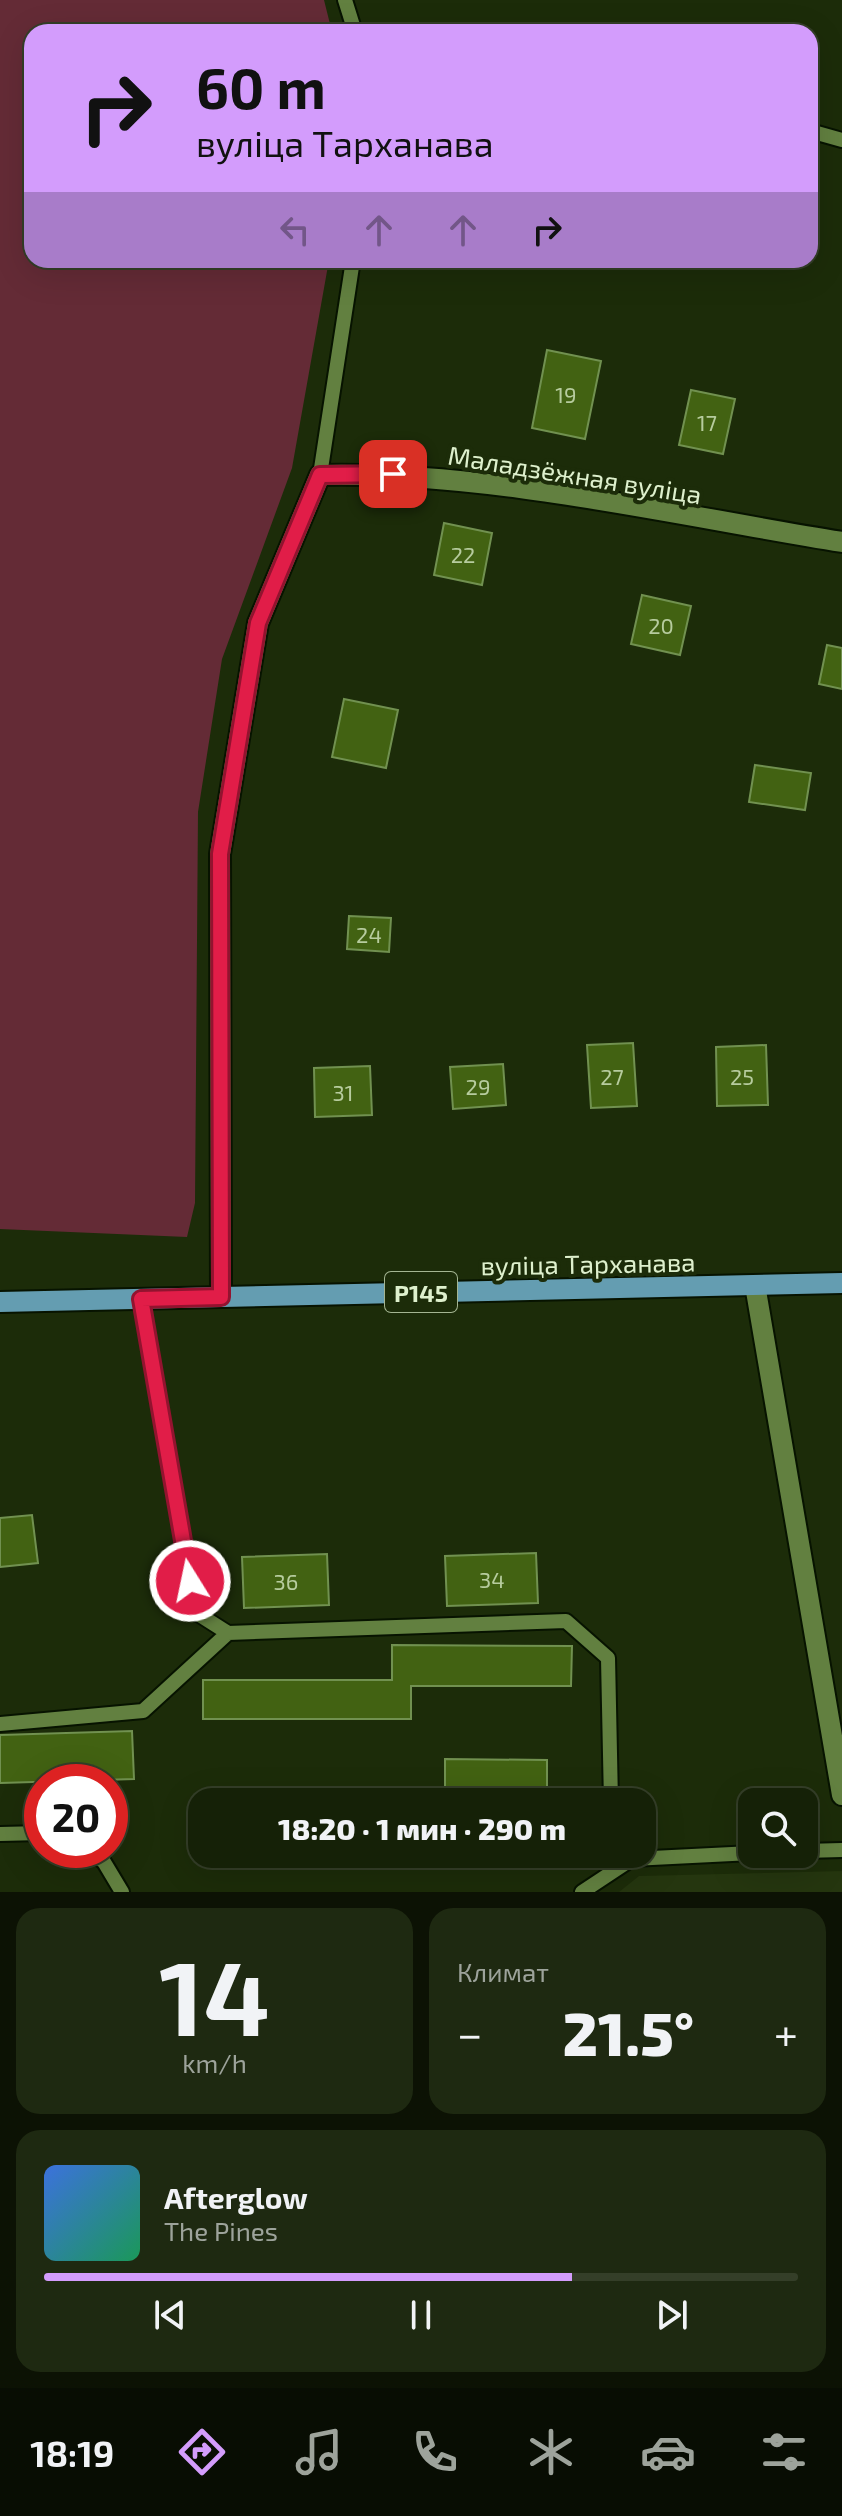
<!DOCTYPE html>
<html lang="ru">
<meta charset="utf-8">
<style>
:root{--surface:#152107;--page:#1e2911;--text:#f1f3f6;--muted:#9da39b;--line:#343e28;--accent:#d39cfc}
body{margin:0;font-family:"Exo 2",sans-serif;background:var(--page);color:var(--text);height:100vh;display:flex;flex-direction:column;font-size:30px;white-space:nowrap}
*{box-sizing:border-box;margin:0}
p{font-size:26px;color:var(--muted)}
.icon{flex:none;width:44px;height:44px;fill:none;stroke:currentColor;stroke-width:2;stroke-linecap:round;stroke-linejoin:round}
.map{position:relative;height:1892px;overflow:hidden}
.details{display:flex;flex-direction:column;gap:16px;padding:16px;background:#0c1204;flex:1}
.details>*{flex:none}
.guide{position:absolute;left:24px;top:24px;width:794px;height:244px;border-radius:24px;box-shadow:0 8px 32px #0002,0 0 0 2px var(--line);background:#d39cfc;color:#111;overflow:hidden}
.controls{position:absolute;left:738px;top:1788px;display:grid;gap:16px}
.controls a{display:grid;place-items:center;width:80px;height:80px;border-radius:16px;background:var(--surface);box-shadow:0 8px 32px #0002,0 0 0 2px var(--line);font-size:40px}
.speed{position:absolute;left:24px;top:1764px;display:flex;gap:16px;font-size:40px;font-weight:700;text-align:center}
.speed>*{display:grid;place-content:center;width:104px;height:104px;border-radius:50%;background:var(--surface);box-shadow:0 8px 32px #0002,0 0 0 2px var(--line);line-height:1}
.speed .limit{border:12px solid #d22;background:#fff;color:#111}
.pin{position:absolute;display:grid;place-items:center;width:68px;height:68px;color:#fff;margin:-34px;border-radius:16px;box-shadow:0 4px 12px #0006}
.me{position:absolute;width:88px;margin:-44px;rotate:350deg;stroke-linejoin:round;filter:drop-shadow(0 0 6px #0008)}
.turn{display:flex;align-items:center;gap:28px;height:168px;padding:0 40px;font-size:36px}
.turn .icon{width:104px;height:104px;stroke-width:2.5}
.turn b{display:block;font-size:56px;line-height:68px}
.lanes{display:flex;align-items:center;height:76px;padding:0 40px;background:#0003;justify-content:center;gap:40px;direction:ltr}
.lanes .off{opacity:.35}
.big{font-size:60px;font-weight:800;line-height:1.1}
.details .card{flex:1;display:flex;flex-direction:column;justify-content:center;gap:12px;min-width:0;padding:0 28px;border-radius:24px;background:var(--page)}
.details .dial{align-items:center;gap:0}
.dial b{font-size:104px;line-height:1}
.song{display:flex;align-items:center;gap:24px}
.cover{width:96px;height:96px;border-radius:12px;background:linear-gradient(135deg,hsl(220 70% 55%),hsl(150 70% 35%))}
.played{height:8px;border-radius:4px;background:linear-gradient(90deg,var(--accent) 70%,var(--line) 70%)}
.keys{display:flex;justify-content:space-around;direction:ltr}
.heat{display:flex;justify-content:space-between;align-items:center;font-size:44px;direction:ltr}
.details .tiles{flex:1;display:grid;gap:16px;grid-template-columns:1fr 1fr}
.card:last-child{grid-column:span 2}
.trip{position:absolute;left:188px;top:1788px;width:468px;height:80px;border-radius:24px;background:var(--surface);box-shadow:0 8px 32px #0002,0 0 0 2px var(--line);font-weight:800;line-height:80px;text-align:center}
.dock{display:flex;height:128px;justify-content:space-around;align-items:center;background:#080d03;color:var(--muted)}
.dock .icon{width:56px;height:56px}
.dock .on{color:var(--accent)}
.dock b{font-size:36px;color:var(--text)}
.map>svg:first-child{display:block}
</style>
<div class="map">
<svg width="842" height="1892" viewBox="0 0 842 1892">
<rect width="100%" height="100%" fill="#1c2c09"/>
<!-- built -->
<path fill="#25360f" d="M842,1871V1892H619L639,1876Z"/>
<!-- green -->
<path fill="#642b36" d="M0,0H324L332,32H32V260H329L292,468L222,659L198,812L195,1203L187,1237L0,1229Z"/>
<!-- building -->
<path fill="#426212" stroke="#719150" stroke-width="2" d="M547,350L601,361L585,439L532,428Z
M691,390L735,399L723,454L679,445Z
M444,523L492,533L482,585L434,575Z
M642,595L691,606L680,655L631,644Z
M827,645L842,648V689L819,684Z
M344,699L398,710L386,768L332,757Z
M755,765L811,773L805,810L749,802Z
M349,916L391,918L389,952L347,949Z
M633,1043L637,1106L591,1108L587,1045Z
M766,1045L768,1105L717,1106L716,1047Z
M503,1064L506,1105L453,1109L450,1067Z
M370,1066L372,1115L315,1117L314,1068Z
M32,1515L38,1563L0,1567V1518Z
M536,1553L538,1603L447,1606L445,1556Z
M327,1554L329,1605L244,1608L242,1557Z
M392,1645L572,1646L571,1686H411V1719H203V1680H392Z
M132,1731L134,1779L0,1783V1735Z
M445,1759L547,1760V1802H445Z
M251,1795H404V1802H251Z"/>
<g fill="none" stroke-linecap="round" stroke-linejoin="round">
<defs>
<path id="service" d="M345,0L355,32
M810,131L842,140
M320,475L353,260
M141,1299L195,1612L228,1633L566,1621L608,1658L611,1802
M0,1724L143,1711L228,1633
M0,1834L42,1833
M88,1850L104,1862L122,1892
M804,1851L842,1850
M629,1854L632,1859L752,1853
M582,1892L632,1859"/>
<path id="minor" d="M755,1285L842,1795
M221,1297L220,854L258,623L320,475C489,471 674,515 842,542"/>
<path id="primary" d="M0,1302L842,1283"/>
</defs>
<!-- service casing -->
<use href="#service" stroke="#071300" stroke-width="18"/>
<!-- minor casing -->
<use href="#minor" stroke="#071300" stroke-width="24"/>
<!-- primary casing -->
<use href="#primary" stroke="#071300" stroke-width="24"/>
<!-- service -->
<use href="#service" stroke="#628040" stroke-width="14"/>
<!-- minor -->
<use href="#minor" stroke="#628040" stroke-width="20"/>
<!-- primary -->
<use href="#primary" stroke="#649db1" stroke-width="20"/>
</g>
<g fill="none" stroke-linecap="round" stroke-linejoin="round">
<defs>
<path id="route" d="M190,1581L141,1299L221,1297L220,854L258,623L320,475L393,474"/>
</defs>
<!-- route casing -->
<use href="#route" stroke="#92132f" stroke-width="20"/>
<!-- route -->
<use href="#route" stroke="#e11d48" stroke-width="14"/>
</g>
<g text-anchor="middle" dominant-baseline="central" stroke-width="8" stroke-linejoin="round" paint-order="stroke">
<!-- number labels -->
<g font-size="22" fill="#b7cc9e">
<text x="566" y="394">19</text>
<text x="707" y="422">17</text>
<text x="463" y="554">22</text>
<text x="661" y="625">20</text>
<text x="369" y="934">24</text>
<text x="612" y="1076">27</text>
<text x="742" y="1076">25</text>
<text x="478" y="1086">29</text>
<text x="343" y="1092">31</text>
<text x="492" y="1579">34</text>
<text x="286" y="1581">36</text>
</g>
<!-- shield labels -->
<rect fill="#1c2c09" stroke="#a4b592" stroke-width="2" x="385" y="1272" width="72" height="40" rx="6"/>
<g font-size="24" font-weight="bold" fill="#def0cd">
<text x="421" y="1292">Р145</text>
</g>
<!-- street labels -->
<g font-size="26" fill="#def0cd" stroke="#1c2c09">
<text transform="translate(575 474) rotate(9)">Маладзёжная вуліца</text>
<text transform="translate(588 1263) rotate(-1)">вуліца Тарханава</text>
</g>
</g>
</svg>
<div class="controls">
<a><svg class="icon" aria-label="search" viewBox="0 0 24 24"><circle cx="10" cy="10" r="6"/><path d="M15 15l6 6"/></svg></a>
</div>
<div class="speed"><div class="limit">20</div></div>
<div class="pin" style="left:393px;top:474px;background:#d93025"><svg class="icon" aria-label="arrive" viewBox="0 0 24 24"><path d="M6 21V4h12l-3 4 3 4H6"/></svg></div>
<svg class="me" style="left:190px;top:1581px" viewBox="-20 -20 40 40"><circle r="17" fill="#e11d48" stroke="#fff" stroke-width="3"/><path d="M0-11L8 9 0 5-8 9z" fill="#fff"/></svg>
<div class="trip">18:20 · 1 мин · 290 m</div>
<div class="guide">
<div class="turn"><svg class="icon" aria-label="right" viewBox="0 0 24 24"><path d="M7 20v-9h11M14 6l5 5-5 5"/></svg><div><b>60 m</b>вуліца Тарханава</div></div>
<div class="lanes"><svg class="icon off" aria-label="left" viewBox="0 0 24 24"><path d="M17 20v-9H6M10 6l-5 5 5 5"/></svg><svg class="icon off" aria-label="ahead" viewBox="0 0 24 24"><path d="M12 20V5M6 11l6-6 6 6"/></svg><svg class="icon off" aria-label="ahead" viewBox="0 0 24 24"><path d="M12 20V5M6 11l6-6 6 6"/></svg><svg class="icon" aria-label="right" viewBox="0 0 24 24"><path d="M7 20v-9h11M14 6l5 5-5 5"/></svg></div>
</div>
</div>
<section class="details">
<div class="tiles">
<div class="card dial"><b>14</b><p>km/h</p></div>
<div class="card"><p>Климат</p>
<div class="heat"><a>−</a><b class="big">21.5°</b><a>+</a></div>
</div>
<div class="card">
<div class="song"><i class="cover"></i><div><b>Afterglow</b><p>The Pines</p></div></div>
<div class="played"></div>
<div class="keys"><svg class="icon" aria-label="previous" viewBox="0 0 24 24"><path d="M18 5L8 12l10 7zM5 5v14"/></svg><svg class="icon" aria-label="pause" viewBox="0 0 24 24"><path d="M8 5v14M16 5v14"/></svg><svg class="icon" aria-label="next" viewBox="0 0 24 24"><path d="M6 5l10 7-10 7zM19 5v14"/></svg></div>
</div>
</div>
</section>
<nav class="dock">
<b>18:19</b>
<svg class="icon on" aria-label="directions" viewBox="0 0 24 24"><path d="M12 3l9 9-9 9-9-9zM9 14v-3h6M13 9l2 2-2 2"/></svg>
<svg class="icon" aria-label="music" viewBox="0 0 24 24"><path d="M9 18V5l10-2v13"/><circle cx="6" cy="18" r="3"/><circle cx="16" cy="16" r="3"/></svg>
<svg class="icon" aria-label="phone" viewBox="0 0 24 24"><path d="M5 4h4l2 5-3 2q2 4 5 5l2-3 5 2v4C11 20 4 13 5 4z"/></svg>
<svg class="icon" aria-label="climate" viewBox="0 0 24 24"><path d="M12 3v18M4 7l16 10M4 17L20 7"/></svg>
<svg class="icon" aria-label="car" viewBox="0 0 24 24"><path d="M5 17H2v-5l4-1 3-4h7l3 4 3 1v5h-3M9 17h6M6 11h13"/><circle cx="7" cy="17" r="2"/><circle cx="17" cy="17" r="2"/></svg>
<svg class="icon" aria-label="filters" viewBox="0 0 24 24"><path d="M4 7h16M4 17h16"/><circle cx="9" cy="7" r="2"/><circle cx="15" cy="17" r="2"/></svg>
</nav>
